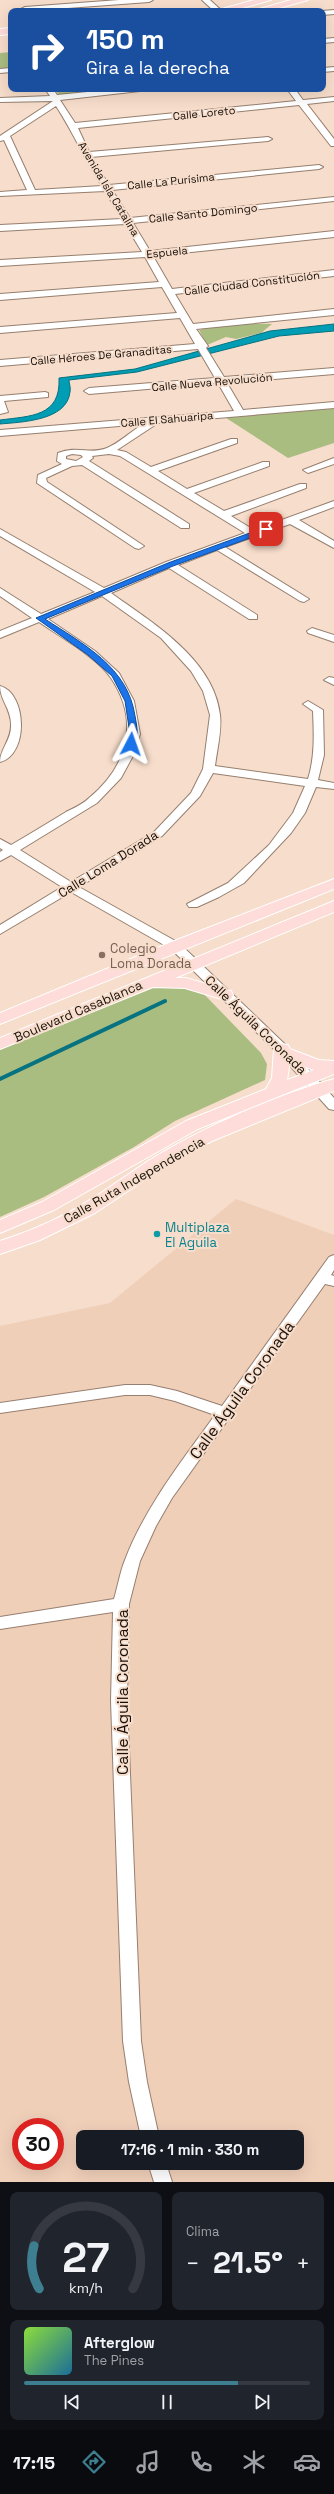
<!DOCTYPE html>
<html lang="es">
<meta charset="utf-8">
<style>
:root{--surface:#171b24;--page:#20242c;--text:#f1f3f6;--muted:#9ea1a6;--line:#363941;--accent:#3d7e90}
body{margin:0;font-family:"Space Grotesk",sans-serif;background:var(--page);color:var(--text);height:100vh;display:flex;flex-direction:column;font-size:15px;white-space:nowrap}
*{box-sizing:border-box;margin:0}
p{font-size:13px;color:var(--muted)}
.icon{flex:none;width:22px;height:22px;fill:none;stroke:currentColor;stroke-width:2;stroke-linecap:round;stroke-linejoin:round}
.map{position:relative;height:2182px;overflow:hidden}
.details{display:flex;flex-direction:column;gap:10px;padding:10px;background:#0d0f14;flex:1}
.details>*{flex:none}
.hud{position:absolute;left:8px;top:8px;width:318px;height:84px;border-radius:8px;box-shadow:0 4px 16px #0002;background:#1a4fa0;color:#fff;overflow:hidden}
.speed{position:absolute;left:12px;top:2118px;display:flex;gap:8px;font-size:20px;font-weight:700;text-align:center}
.speed>*{display:grid;place-content:center;width:52px;height:52px;border-radius:50%;background:var(--surface);box-shadow:0 4px 16px #0002;line-height:1}
.speed .limit{border:6px solid #d22;background:#fff;color:#111}
.pin{position:absolute;display:grid;place-items:center;width:34px;height:34px;color:#fff;margin:-17px;border-radius:8px;box-shadow:0 2px 6px #0006}
.me{position:absolute;width:44px;margin:-22px;rotate:4deg;stroke-linejoin:round;filter:drop-shadow(0 0 3px #0008)}
.turn{display:flex;align-items:center;gap:14px;height:84px;padding:0 12px;font-size:18px}
.turn .icon{width:52px;height:52px;stroke-width:2.5}
.turn b{display:block;font-size:28px;line-height:34px}
.big{font-size:30px;font-weight:800;line-height:1.1}
.details .widget{flex:1;display:flex;flex-direction:column;justify-content:center;gap:6px;min-width:0;padding:0 14px;border-radius:8px;background:var(--page)}
.details .dial{align-items:center;gap:0}
.dial svg{height:104px;overflow:visible;fill:none;stroke:var(--line);stroke-width:7;stroke-linecap:round;text-anchor:middle}
.dial text{fill:var(--text);stroke:none}
.song{display:flex;align-items:center;gap:12px}
.cover{width:48px;height:48px;border-radius:6px;background:linear-gradient(135deg,hsl(90 70% 55%),hsl(200 70% 35%))}
.played{height:4px;border-radius:2px;background:linear-gradient(90deg,var(--accent) 75%,var(--line) 75%)}
.keys{display:flex;justify-content:space-around;direction:ltr}
.heat{display:flex;justify-content:space-between;align-items:center;font-size:22px;direction:ltr}
.details .tiles{flex:1;display:grid;gap:10px;grid-template-columns:1fr 1fr}
.widget:last-child{grid-column:span 2}
.trip{position:absolute;left:76px;top:2130px;width:228px;height:40px;border-radius:8px;background:var(--surface);box-shadow:0 4px 16px #0002;font-weight:800;line-height:40px;text-align:center}
.menu{display:flex;height:64px;justify-content:space-around;align-items:center;background:#090b0e;color:var(--muted)}
.menu .icon{width:28px;height:28px}
.menu .current{color:var(--accent)}
.menu b{font-size:18px;color:var(--text)}
.map>svg:first-child{display:block}
</style>
<div class="map">
<svg width="334" height="2182" viewBox="0 0 334 2182">
<rect width="100%" height="100%" fill="#f7ddcb"/>
<!-- built -->
<path fill="#f0cfb9" fill-rule="evenodd" d="M236,1199L334,1235V2182H0V1326L110,1303ZM21,2127H55V2161H21ZM83,2137H297V2163H83Z"/>
<!-- green -->
<path fill="#aabd81" d="M11,52V68L0,69V53Z
M55,89H119L59,95Z
M230,323L272,324L261,333L236,339L226,337L207,345L199,330Z
M334,407V443L288,458L223,416Z
M172,983L200,990L261,1053L267,1064L265,1080L175,1121L134,1147L44,1197L0,1217V1049L149,987Z"/>
<!-- water -->
<path fill="#009db4" stroke="#077280" d="M334,324V331L279,336L137,372L69,380C69,383 71,388 70,392C67,421 21,422 0,424V420C30,416 61,417 59,378L135,369L270,331Z"/>
<g fill="none" stroke-linecap="round" stroke-linejoin="round">
<!-- stream -->
<path stroke="#077280" stroke-width="4" d="M0,1079L165,1001"/>
<defs>
<path id="minor" d="M119,0H153L149,2L27,11L21,9L25,7Z
M202,0H210L222,11H214Z
M334,10V14L323,15L322,11Z
M334,38V42L323,43V39Z
M334,67V71L323,72V68Z
M11,68V72L0,73V69Z
M45,89H53L57,95L118,89H144L140,91L60,100L75,123L296,101L287,89H295L303,100L334,97V101L307,104L334,139V146H331L299,105L78,128L89,152L268,137L272,139L268,141L91,157L109,185L319,165L323,167L319,169L112,190L130,218L334,197V201L133,223L150,251L334,231V237L153,256L172,289L334,270V276L175,294L193,324L334,309V315L196,329L208,346L206,348L224,377L334,368V374L227,383L243,410L334,402V408L158,423L117,450L126,452L151,467L231,439H237V443L158,471L187,489L263,462H269V466L194,493L224,511L300,484H306V488L231,516L254,530L334,501V507L299,520L334,541V548L290,524L225,547L309,599L304,602L300,601L217,550L178,565L257,615V619H249L169,568L111,593C151,622 214,659 220,715C222,730 217,750 215,766L308,779C315,757 314,734 313,711L303,704L308,701L323,710L324,755L318,780L334,783V789L316,787L305,813L291,833L244,883L219,897L197,907H189L187,904L228,883L269,845L293,813L305,786L213,773L200,796L162,836L79,887L179,943L292,1051L334,1098V1110L329,1109L282,1057L171,949L71,892L0,934V925L62,887L11,855L0,861V852L3,850L0,848V839L11,845C30,834 48,823 66,812C74,808 83,804 89,798C128,766 140,721 111,678C97,657 60,637 39,622L0,638V631L32,618L0,596V588L41,614L95,592L0,536V529L104,588L166,562L245,533L120,456L109,454L92,456L93,458L89,461L189,524V528H181L82,465L72,466L46,478L47,482L144,546L139,549L135,548L37,483L38,475L62,464L57,461L58,453C78,445 90,455 107,448C119,443 132,431 143,424L0,436V430L234,411L218,383L89,394L84,391L89,388L215,378L198,349L0,366V360L195,344L180,318L0,333V327L177,313L162,287L0,300V294L159,282L145,257L0,266V260L142,252L125,224L0,231V225L122,219L105,191L0,196V192L27,190L4,140L0,141V136L53,101L0,102V98L50,96ZM56,106C73,132 85,160 102,186L35,190L10,136ZM72,454L81,455L83,457L76,461L66,459V456ZM102,596L161,638L191,671L203,691L210,715L203,769L191,793L154,832L71,882L20,850L97,803L121,778L134,754L140,734L134,701L119,673L95,651L48,619Z
M45,392L48,393V397L4,401L8,412L0,414V396Z
M334,458V464L308,473L303,470Z
M312,628L334,635V642L308,633L307,631Z
M329,677L334,678V685L324,680Z
M0,686C27,693 29,755 0,762C0,748 12,740 11,724C11,709 0,700 0,686Z
M334,1255V1270L331,1275L334,1276V1286L325,1284L172,1498L156,1526L140,1561L129,1604L127,1701L141,2041L147,2082L159,2137H141L129,2082L123,2041L111,1701L113,1612L0,1629V1617L114,1599C118,1586 120,1572 125,1560C145,1507 182,1461 215,1415L175,1401L150,1395H125L0,1413V1403L125,1385H150L177,1391L222,1406L329,1257Z
M148,2163H166L172,2182H154Z"/>
<path id="major" d="M254,0H271L232,11H215Z
M291,0H308L269,11H252Z
M11,28V34L0,35V29Z
M334,879V889L0,1024V1013L169,943Z
M334,901V912L175,978H186L231,991L233,995L231,999L225,1000L185,988L153,987L0,1049V1038Z
M282,1044L288,1045L290,1049L319,1060L334,1061V1074L198,1129L54,1210L0,1233V1220L42,1202L186,1121L266,1089L272,1078L274,1049L276,1045ZM290,1061L311,1069L314,1070L287,1080Z
M334,1079V1091L212,1141L161,1169L95,1213L40,1240L0,1254V1241C32,1231 65,1216 93,1198C112,1186 130,1173 148,1161C202,1128 274,1096 334,1079Z"/>
</defs>
<!-- minor casing -->
<use href="#minor" stroke="#967f6f" stroke-width="2"/>
<!-- major casing -->
<use href="#major" stroke="#fff" stroke-width="2"/>
<!-- minor -->
<use href="#minor" fill="#fff" fill-rule="evenodd"/>
<!-- major -->
<use href="#major" fill="#fedcd9" fill-rule="evenodd"/>
</g>
<!-- route -->
<path fill="#1a73e8" stroke="#114b97" d="M266,527L269,531L173,566L45,619C83,644 128,667 135,716C137,727 139,736 134,746H128L130,734L125,701L112,676L88,655L36,618L168,563Z"/>
<!-- markers -->
<circle fill="#8d6e63" stroke="#f7ddcb" stroke-width="1.5" cx="102" cy="955" r="4"/>
<circle fill="#0f9aa8" stroke="#f7ddcb" stroke-width="1.5" cx="157" cy="1234" r="4"/>
<g text-anchor="middle" dominant-baseline="central" stroke-width="4" stroke-linejoin="round" paint-order="stroke">
<!-- far-street labels -->
<g font-size="11" fill="#160e08" stroke="#f7ddcb">
<text transform="translate(204 113) rotate(-6)">Calle Loreto</text>
<text transform="translate(171 181) rotate(-6)">Calle La Purísima</text>
<text transform="translate(109 189) rotate(59)">Avenida Isla Catalina</text>
<text transform="translate(203 213) rotate(-6)">Calle Santo Domingo</text>
<text transform="translate(167 252) rotate(-6)">Espuela</text>
<text transform="translate(252 283) rotate(-7)">Calle Ciudad Constitución</text>
<text transform="translate(101 355) rotate(-5)">Calle Héroes De Granaditas</text>
<text transform="translate(212 382) rotate(-5)">Calle Nueva Revolución</text>
<text transform="translate(167 419) rotate(-5)">Calle El Sahuaripa</text>
</g>
<!-- street labels -->
<g font-size="13" fill="#160e08" stroke="#f7ddcb">
<text transform="translate(108 864) rotate(-32)">Calle Loma Dorada</text>
<text transform="translate(78 1011) rotate(-23)">Boulevard Casablanca</text>
<text transform="translate(256 1025) rotate(44)">Calle Águila Coronada</text>
<text transform="translate(134 1180) rotate(-30)">Calle Ruta Independencia</text>
</g>
<!-- education labels -->
<g font-size="13" fill="#785e54" stroke="#f7ddcb" text-anchor="start">
<text x="110" y="948">Colegio<tspan x="110" dy="15">Loma Dorada</tspan></text>
</g>
<!-- culture labels -->
<g font-size="13" fill="#0d838f" stroke="#f7ddcb" text-anchor="start">
<text x="165" y="1227">Multiplaza<tspan x="165" dy="15">El Aguila</tspan></text>
</g>
<!-- near-street labels -->
<g font-size="16" fill="#160e08" stroke="#f7ddcb">
<text transform="translate(242 1390) rotate(-54)">Calle Águila Coronada</text>
<text transform="translate(122 1692) rotate(-90)">Calle Águila Coronada</text>
</g>
</g>
</svg>
<div class="speed"><div class="limit">30</div></div>
<div class="pin" style="left:266px;top:529px;background:#d93025"><svg class="icon" aria-label="arrive" viewBox="0 0 24 24"><path d="M6 21V4h12l-3 4 3 4H6"/></svg></div>
<svg class="me" style="left:131px;top:744px" viewBox="-20 -20 40 40"><path d="M0-17L14 15 0 8-14 15z" fill="#1a73e8" stroke="#fff" stroke-width="4"/></svg>
<div class="trip">17:16 · 1 min · 330 m</div>
<div class="hud">
<div class="turn"><svg class="icon" aria-label="right" viewBox="0 0 24 24"><path d="M7 20v-9h11M14 6l5 5-5 5"/></svg><div><b>150 m</b>Gira a la derecha</div></div>
</div>
</div>
<section class="details">
<div class="tiles">
<div class="widget dial"><svg viewBox="0 0 100 80">
<path d="M14 69A42 42 0 1 1 86 69"/>
<path d="M14 69A42 42 0 0 1 10 36" stroke="#3d7e90"/>
<text x="50" y="56" font-size="32" font-weight="700">27</text>
<text x="50" y="72" font-size="11">km/h</text>
</svg></div>
<div class="widget"><p>Clima</p>
<div class="heat"><a>−</a><b class="big">21.5°</b><a>+</a></div>
</div>
<div class="widget">
<div class="song"><i class="cover"></i><div><b>Afterglow</b><p>The Pines</p></div></div>
<div class="played"></div>
<div class="keys"><svg class="icon" aria-label="previous" viewBox="0 0 24 24"><path d="M18 5L8 12l10 7zM5 5v14"/></svg><svg class="icon" aria-label="pause" viewBox="0 0 24 24"><path d="M8 5v14M16 5v14"/></svg><svg class="icon" aria-label="next" viewBox="0 0 24 24"><path d="M6 5l10 7-10 7zM19 5v14"/></svg></div>
</div>
</div>
</section>
<nav class="menu">
<b>17:15</b>
<svg class="icon current" aria-label="directions" viewBox="0 0 24 24"><path d="M12 3l9 9-9 9-9-9zM9 14v-3h6M13 9l2 2-2 2"/></svg>
<svg class="icon" aria-label="music" viewBox="0 0 24 24"><path d="M9 18V5l10-2v13"/><circle cx="6" cy="18" r="3"/><circle cx="16" cy="16" r="3"/></svg>
<svg class="icon" aria-label="phone" viewBox="0 0 24 24"><path d="M5 4h4l2 5-3 2q2 4 5 5l2-3 5 2v4C11 20 4 13 5 4z"/></svg>
<svg class="icon" aria-label="climate" viewBox="0 0 24 24"><path d="M12 3v18M4 7l16 10M4 17L20 7"/></svg>
<svg class="icon" aria-label="car" viewBox="0 0 24 24"><path d="M5 17H2v-5l4-1 3-4h7l3 4 3 1v5h-3M9 17h6M6 11h13"/><circle cx="7" cy="17" r="2"/><circle cx="17" cy="17" r="2"/></svg>
</nav>
